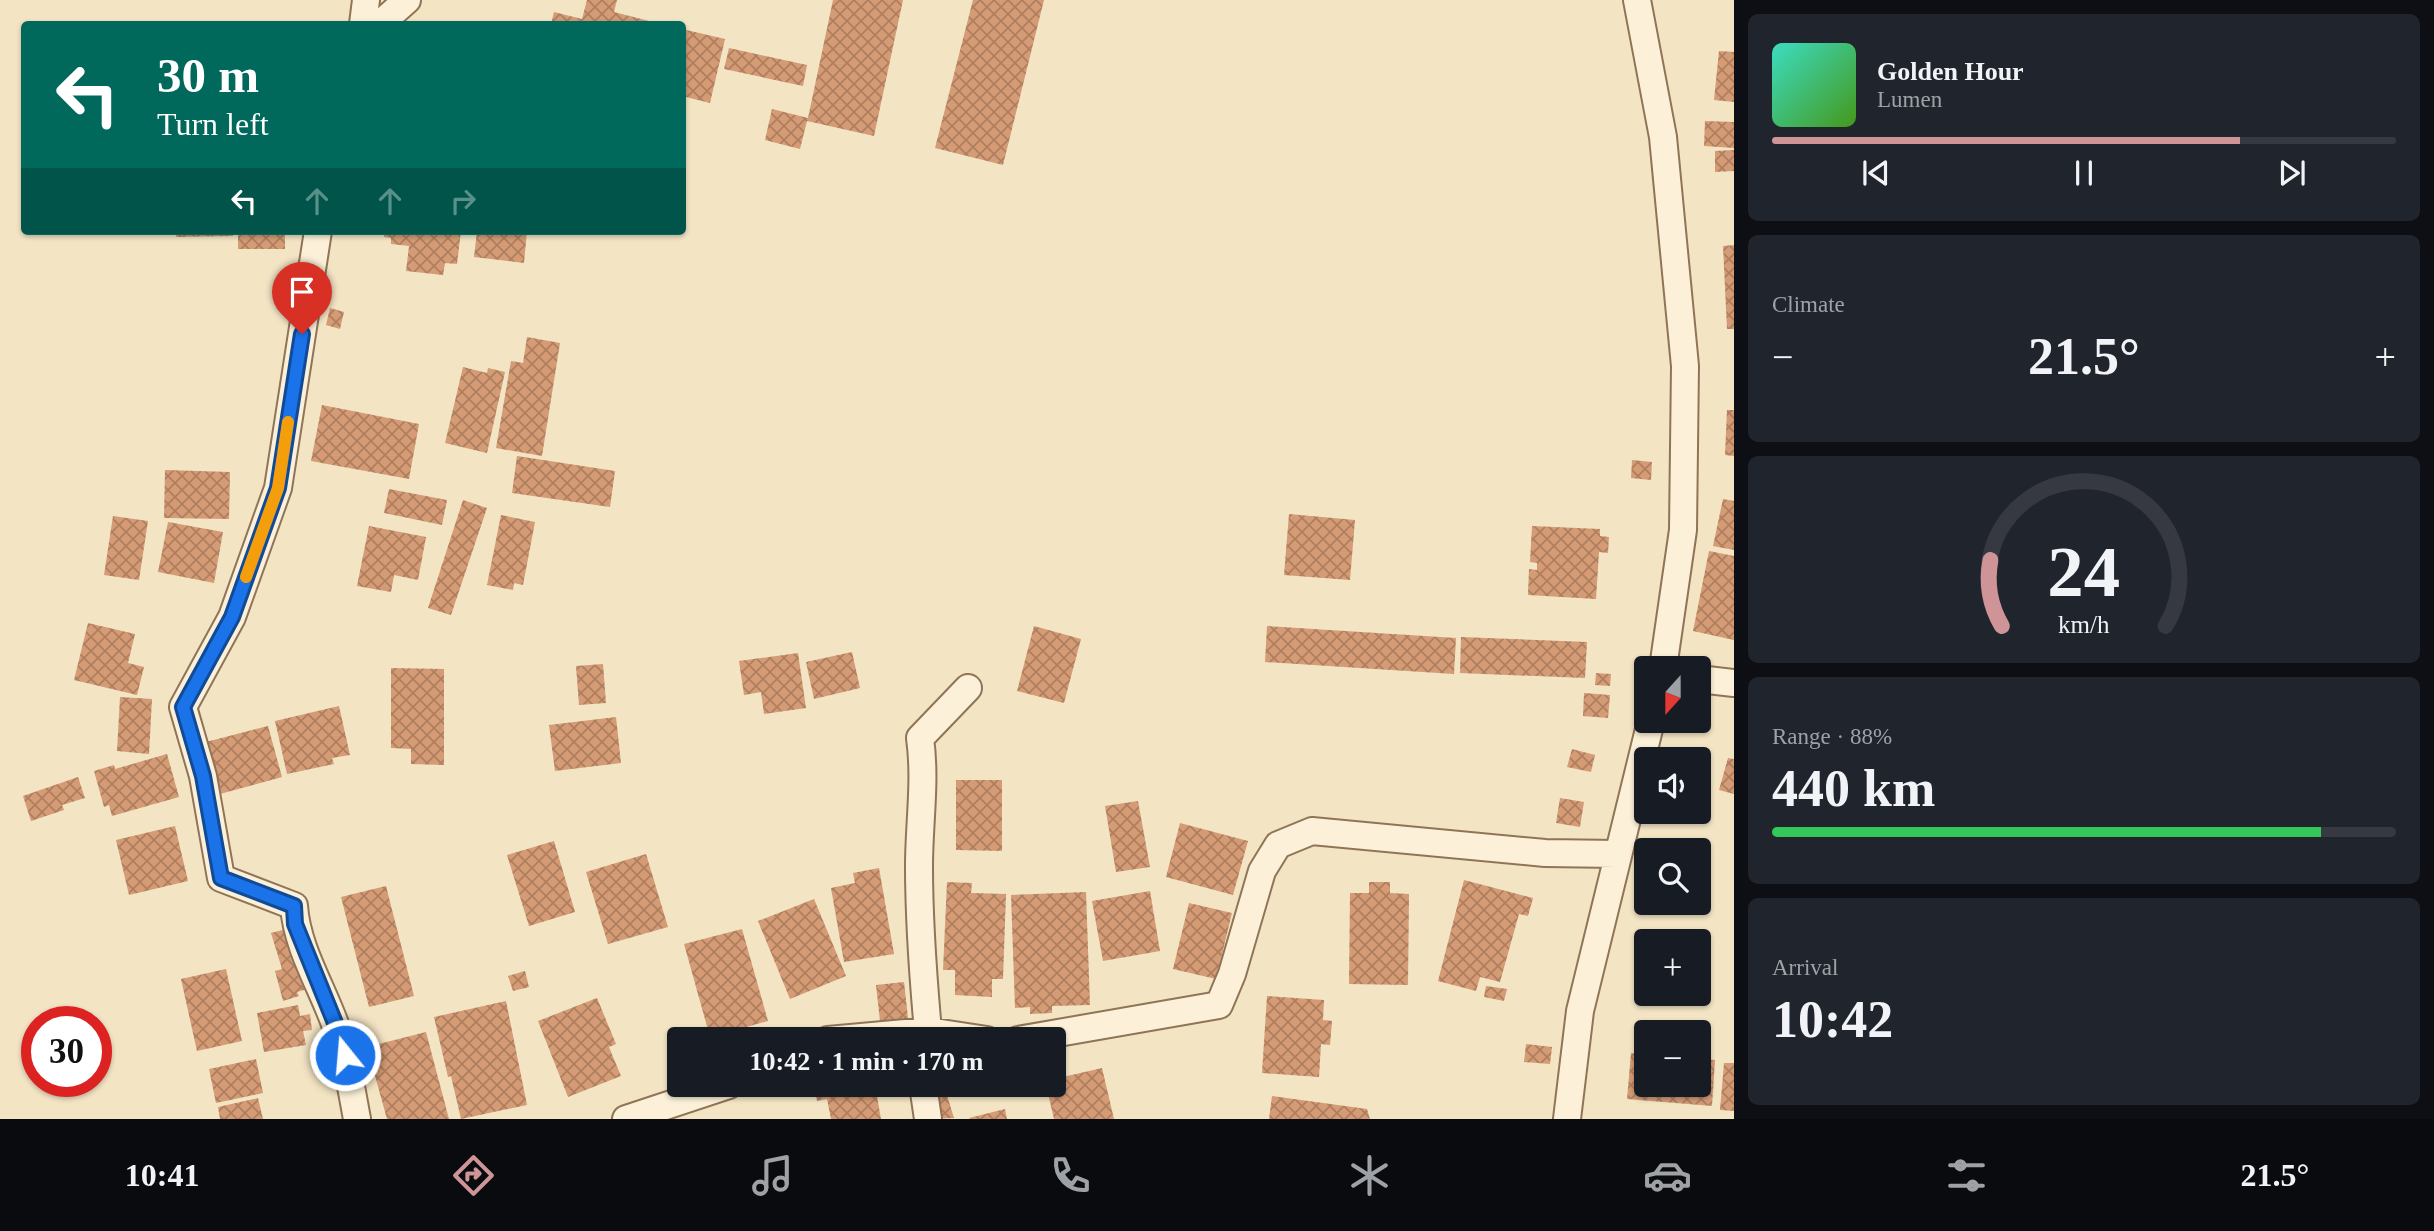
<!DOCTYPE html>
<meta charset="utf-8">
<style>
:root{--surface:#171b24;--page:#20242c;--text:#f1f3f6;--muted:#9ea1a6;--line:#363941;--accent:#cf9498}
body{margin:0;font-family:"Times New Roman",serif;background:var(--page);color:var(--text);height:100vh;display:flex;flex-direction:column;font-size:26px;white-space:nowrap}
*{box-sizing:border-box;margin:0}
p{font-size:23px;color:var(--muted)}
.icon{flex:none;width:38px;height:38px;fill:none;stroke:currentColor;stroke-width:2;stroke-linecap:round;stroke-linejoin:round}
.map{position:relative;flex:1;overflow:hidden}
.sheet{display:flex;flex-direction:column;gap:14px;padding:14px;background:#0d0f14;width:700px}
.sheet>*{flex:none}
.hud{position:absolute;left:21px;top:21px;width:665px;height:214px;border-radius:7px;box-shadow:0 2px 5px #0004;background:#00695c;color:#fff;overflow:hidden}
.needle{width:46px;rotate:201deg}
.fabs{position:absolute;left:1634px;top:656px;display:grid;gap:14px}
.fabs a{display:grid;place-items:center;width:77px;height:77px;border-radius:7px;background:var(--surface);box-shadow:0 2px 5px #0004;font-size:35px}
.speed{position:absolute;left:21px;top:1006px;display:flex;gap:14px;font-size:35px;font-weight:700;text-align:center}
.speed>*{display:grid;place-content:center;width:91px;height:91px;border-radius:50%;background:var(--surface);box-shadow:0 2px 5px #0004;line-height:1}
.speed .limit{border:10px solid #d22;background:#fff;color:#111}
.pin{position:absolute;display:grid;place-items:center;width:60px;height:60px;color:#fff;margin:-72px -30px;border-radius:50% 50% 50% 0;rotate:-45deg;box-shadow:0 0 7px #0007}
.pin .icon{rotate:45deg}
.me{position:absolute;width:77px;margin:-38px;rotate:343deg;stroke-linejoin:round;filter:drop-shadow(0 0 5px #0008)}
.turn{display:flex;align-items:center;gap:24px;height:147px;padding:0 21px;font-size:32px}
.turn .icon{width:91px;height:91px;stroke-width:2.5}
.turn b{display:block;font-size:49px;line-height:60px}
.lanes{display:flex;align-items:center;height:66px;padding:0 21px;background:#0003;justify-content:center;gap:35px;direction:ltr}
.lanes .off{opacity:.35}
.big{font-size:52px;font-weight:600;line-height:1.1}
.sheet .tile{flex:1;display:flex;flex-direction:column;justify-content:center;gap:10px;min-width:0;padding:0 24px;border-radius:10px;background:var(--page)}
.sheet .dial{align-items:center;gap:0}
.dial svg{height:182px;overflow:visible;fill:none;stroke:var(--line);stroke-width:7;stroke-linecap:round;text-anchor:middle}
.dial text{fill:var(--text);stroke:none}
.song{display:flex;align-items:center;gap:21px}
.cover{width:84px;height:84px;border-radius:10px;background:linear-gradient(135deg,hsl(170 70% 55%),hsl(100 70% 35%))}
.played{height:7px;border-radius:4px;background:linear-gradient(90deg,var(--accent) 75%,var(--line) 75%)}
.keys{display:flex;justify-content:space-around;direction:ltr}
.heat{display:flex;justify-content:space-between;align-items:center;font-size:38px;direction:ltr}
.charge{height:10px;border-radius:5px;background:linear-gradient(90deg,#34c759 88%,var(--line) 0)}
.trip{position:absolute;left:667px;top:1027px;width:399px;height:70px;border-radius:7px;background:var(--surface);box-shadow:0 2px 5px #0004;font-weight:600;line-height:70px;text-align:center}
.tabs{display:flex;height:112px;justify-content:space-around;align-items:center;background:#090b0e;color:var(--muted)}
.tabs .icon{width:49px;height:49px}
.tabs .current{color:var(--accent)}
.tabs b{font-size:32px;color:var(--text)}
main{display:flex;flex:1;min-height:0}
.map>svg:first-child{display:block}
</style>
<main>
<div class="map">
<svg width="1734" height="1119" viewBox="0 0 1734 1119">
<defs>
<pattern id="building-cross-hatch" width="8" height="8" patternUnits="userSpaceOnUse" patternTransform="scale(1.75)"><rect width="8" height="8" fill="#d59b75"/><path d="M0 0l8 8M0 8l8-8" fill="none" stroke="#ae7f5f"/></pattern>
</defs>
<rect width="100%" height="100%" fill="#f3e4c4"/>
<!-- building -->
<path fill="url(#building-cross-hatch)" d="M587,0H617L614,12L661,24H551L554,12L582,19Z
M833,0H903L874,136L807,121L800,149L765,140L772,109L808,118Z
M973,0H1044L1003,165L935,148Z
M682,29L725,39L710,103L682,96Z
M729,48L807,65L803,86L724,69Z
M1719,51L1734,52V102L1714,100Z
M1705,121L1734,122V148L1704,146Z
M1734,150V171L1715,172V151Z
M87,231H114V235H87Z
M176,231H233V236L176,237Z
M238,231H285V249H238Z
M384,231H461L457,264L445,263L443,275L406,271L409,246L391,244V238L384,237Z
M477,231H527L524,263L474,257Z
M1734,245V329H1727L1723,246Z
M330,308L344,312L340,329L326,325Z
M527,337L560,343L542,456L496,448L511,361L523,363Z
M463,367L487,373L488,368L505,372L487,453L445,443Z
M322,405L419,424L409,479L311,461Z
M1727,410H1734V456L1725,455Z
M517,456L615,471L610,507L512,493Z
M1632,460L1652,462L1651,480L1631,478Z
M165,470L230,472L229,519L164,518Z
M389,489L447,500L442,525L384,513Z
M1723,499L1734,501V550L1713,546Z
M463,500L487,508L451,615L428,608Z
M1289,514L1355,520L1350,580L1284,575Z
M501,515L535,522L523,585L514,583L513,590L487,585Z
M113,516L148,521L139,580L104,575Z
M168,522L223,532L214,583L158,572Z
M369,526L426,537L418,580L394,575L391,592L357,586Z
M1532,526L1600,529V536L1609,537L1608,553L1599,552L1596,599L1528,595L1529,569L1537,570V563L1530,562Z
M1709,551L1734,556V640L1693,631Z
M88,623L135,634L128,663L144,667L137,695L74,680Z
M1034,626L1081,639L1064,703L1017,691Z
M1267,626L1456,638L1454,674L1265,662Z
M1461,637L1587,642L1585,678L1460,673Z
M852,652L860,688L814,699L806,662Z
M798,653L806,708L764,714L761,692L744,695L739,661Z
M603,664L606,703L579,705L576,666Z
M391,668L444,669V765L411,764V749L391,748Z
M1596,673L1611,674L1610,686L1595,685Z
M1584,693L1610,695L1608,718L1583,716Z
M120,697L152,699L149,754L117,751Z
M339,706L350,755L332,758L334,764L287,774L275,721Z
M616,717L621,763L555,771L549,725Z
M268,726L282,777L220,794L206,742Z
M1572,749L1595,755L1591,772L1567,767Z
M167,754L179,797L112,816L109,805L104,807L94,771L114,765L115,769Z
M1728,758L1734,759V794L1719,790Z
M78,777L85,798L62,805L64,810L31,821L23,796Z
M956,780H1002V851L956,850Z
M1560,798L1584,802L1580,827L1556,823Z
M1138,801L1150,867L1116,872L1105,806Z
M1180,823L1248,841L1233,895L1166,877Z
M175,826L188,881L129,895L116,840Z
M554,841L575,912L529,926L507,855Z
M646,854L668,927L608,944L586,872Z
M1639,854L1647,856V871L1635,868Z
M879,868L894,954L844,962L831,888L855,883L853,873Z
M1464,880L1533,898L1528,916L1519,914L1500,982L1480,977L1476,991L1438,981Z
M947,882L972,883L971,893L1006,894L1003,979H992V997L955,995V970H943Z
M1369,882H1390V893L1409,894L1408,985L1349,984L1350,893H1369Z
M386,886L414,996L369,1007L341,897Z
M1150,891L1160,951L1103,961L1092,901Z
M1086,892L1090,1005L1052,1006V1013L1030,1014V1007L1015,1008L1011,895Z
M814,899L846,976L790,999L758,921Z
M1189,903L1232,913L1216,979L1173,969Z
M294,927L311,988L297,992L299,996L283,1001L275,971L282,969L271,933Z
M742,929L768,1021L710,1037L684,944Z
M226,969L242,1041L197,1051L181,979Z
M525,971L529,987L513,991L508,976Z
M904,982L908,1018L880,1021L876,985Z
M1486,986L1507,989L1504,1001L1484,997Z
M1267,996L1324,1000L1323,1020L1332,1021L1330,1045L1321,1044L1319,1077L1262,1073Z
M597,998L616,1044L609,1047L621,1076L568,1097L538,1021Z
M506,1001L527,1105L461,1119L451,1076L448,1077L434,1017Z
M298,1005L300,1016L310,1014L312,1030L303,1031L306,1045L264,1052L257,1013Z
M426,1032L449,1119H387L367,1047Z
M1526,1044L1552,1047L1550,1064L1524,1062Z
M1631,1053L1647,1055V1085H1699V1059L1715,1060L1712,1106L1627,1099Z
M256,1059L263,1093L216,1103L209,1069Z
M1724,1063H1734V1111L1720,1110Z
M1102,1068L1114,1119H1054L1046,1085H1054V1079Z
M814,1085H875L881,1119H831L827,1099L817,1101Z
M946,1092L954,1118L932,1119L926,1098Z
M1272,1096L1367,1109L1370,1119H1269Z
M258,1098L263,1119H220L218,1107Z
M1005,1109L1007,1119H970L969,1118Z"/>
<g fill="none" stroke-linecap="round" stroke-linejoin="round">
<defs>
<path id="street" d="M1637,0L1663,137L1685,366L1683,530L1663,668
M363,24L366,0
M380,24L407,0
M318,231L278,488L232,617L183,707L203,776L221,878L294,906C297,948 321,985 335,1024C346,1054 351,1087 357,1119
M1699,679L1734,683
M928,1031C923,976 919,921 919,866C919,823 926,781 920,738L968,688
M828,1040L928,1031L987,1040
M1018,1040L1219,1005L1232,974L1262,871L1278,845L1312,831L1545,853L1618,854
M923,1085L928,1119
M626,1119L729,1085
M1567,1119L1580,1011L1651,721"/>
</defs>
<!-- street casing -->
<use href="#street" stroke="#907457" stroke-width="30"/>
<!-- street -->
<use href="#street" stroke="#fcf1d8" stroke-width="26"/>
</g>
<g fill="none" stroke-linecap="round" stroke-linejoin="round">
<defs>
<path id="route" d="M302,334L278,488L232,617L183,707L203,776L221,878L294,906L295,924L335,1023L345,1055"/>
</defs>
<!-- route casing -->
<use href="#route" stroke="#114b97" stroke-width="18"/>
<!-- route -->
<use href="#route" stroke="#1a73e8" stroke-width="12"/>
<!-- slow -->
<path stroke="#f59e0b" stroke-width="12" d="M246,577L278,488L288,422"/>
</g>
</svg>
<div class="fabs">
<a><svg class="needle" viewBox="-14 -14 28 28"><path d="M0-13l5 13h-10z" fill="#e53935"/><path d="M0 13l5-13h-10z" fill="#9ea1a6"/></svg></a>
<a><svg class="icon" aria-label="sound" viewBox="0 0 24 24"><path d="M4 9h4l5-4v14l-5-4H4zM17 9q2 3 0 6"/></svg></a>
<a><svg class="icon" aria-label="search" viewBox="0 0 24 24"><circle cx="10" cy="10" r="6"/><path d="M15 15l6 6"/></svg></a>
<a>+</a>
<a>−</a>
</div>
<div class="speed"><div class="limit">30</div></div>
<div class="pin" style="left:302px;top:334px;background:#d93025"><svg class="icon" aria-label="arrive" viewBox="0 0 24 24"><path d="M6 21V4h12l-3 4 3 4H6"/></svg></div>
<svg class="me" style="left:345px;top:1055px" viewBox="-20 -20 40 40"><circle r="17" fill="#1a73e8" stroke="#fff" stroke-width="3"/><path d="M0-11L8 9 0 5-8 9z" fill="#fff"/></svg>
<div class="trip">10:42 · 1 min · 170 m</div>
<div class="hud">
<div class="turn"><svg class="icon" aria-label="left" viewBox="0 0 24 24"><path d="M17 20v-9H6M10 6l-5 5 5 5"/></svg><div><b>30 m</b>Turn left</div></div>
<div class="lanes"><svg class="icon" aria-label="left" viewBox="0 0 24 24"><path d="M17 20v-9H6M10 6l-5 5 5 5"/></svg><svg class="icon off" aria-label="ahead" viewBox="0 0 24 24"><path d="M12 20V5M6 11l6-6 6 6"/></svg><svg class="icon off" aria-label="ahead" viewBox="0 0 24 24"><path d="M12 20V5M6 11l6-6 6 6"/></svg><svg class="icon off" aria-label="right" viewBox="0 0 24 24"><path d="M7 20v-9h11M14 6l5 5-5 5"/></svg></div>
</div>
</div>
<section class="sheet">
<div class="tile">
<div class="song"><i class="cover"></i><div><b>Golden Hour</b><p>Lumen</p></div></div>
<div class="played"></div>
<div class="keys"><svg class="icon" aria-label="previous" viewBox="0 0 24 24"><path d="M18 5L8 12l10 7zM5 5v14"/></svg><svg class="icon" aria-label="pause" viewBox="0 0 24 24"><path d="M8 5v14M16 5v14"/></svg><svg class="icon" aria-label="next" viewBox="0 0 24 24"><path d="M6 5l10 7-10 7zM19 5v14"/></svg></div>
</div>
<div class="tile"><p>Climate</p>
<div class="heat"><a>−</a><b class="big">21.5°</b><a>+</a></div>
</div>
<div class="tile dial"><svg viewBox="0 0 100 80">
<path d="M14 69A42 42 0 1 1 86 69"/>
<path d="M14 69A42 42 0 0 1 9 40" stroke="#cf9498"/>
<text x="50" y="56" font-size="32" font-weight="700">24</text>
<text x="50" y="72" font-size="11">km/h</text>
</svg></div>
<div class="tile"><p>Range · 88%</p><b class="big">440 km</b><div class="charge"></div></div>
<div class="tile"><p>Arrival</p><b class="big">10:42</b></div>
</section>
</main>
<nav class="tabs">
<b>10:41</b>
<svg class="icon current" aria-label="directions" viewBox="0 0 24 24"><path d="M12 3l9 9-9 9-9-9zM9 14v-3h6M13 9l2 2-2 2"/></svg>
<svg class="icon" aria-label="music" viewBox="0 0 24 24"><path d="M9 18V5l10-2v13"/><circle cx="6" cy="18" r="3"/><circle cx="16" cy="16" r="3"/></svg>
<svg class="icon" aria-label="phone" viewBox="0 0 24 24"><path d="M5 4h4l2 5-3 2q2 4 5 5l2-3 5 2v4C11 20 4 13 5 4z"/></svg>
<svg class="icon" aria-label="climate" viewBox="0 0 24 24"><path d="M12 3v18M4 7l16 10M4 17L20 7"/></svg>
<svg class="icon" aria-label="car" viewBox="0 0 24 24"><path d="M5 17H2v-5l4-1 3-4h7l3 4 3 1v5h-3M9 17h6M6 11h13"/><circle cx="7" cy="17" r="2"/><circle cx="17" cy="17" r="2"/></svg>
<svg class="icon" aria-label="filters" viewBox="0 0 24 24"><path d="M4 7h16M4 17h16"/><circle cx="9" cy="7" r="2"/><circle cx="15" cy="17" r="2"/></svg>
<b>21.5°</b>
</nav>
